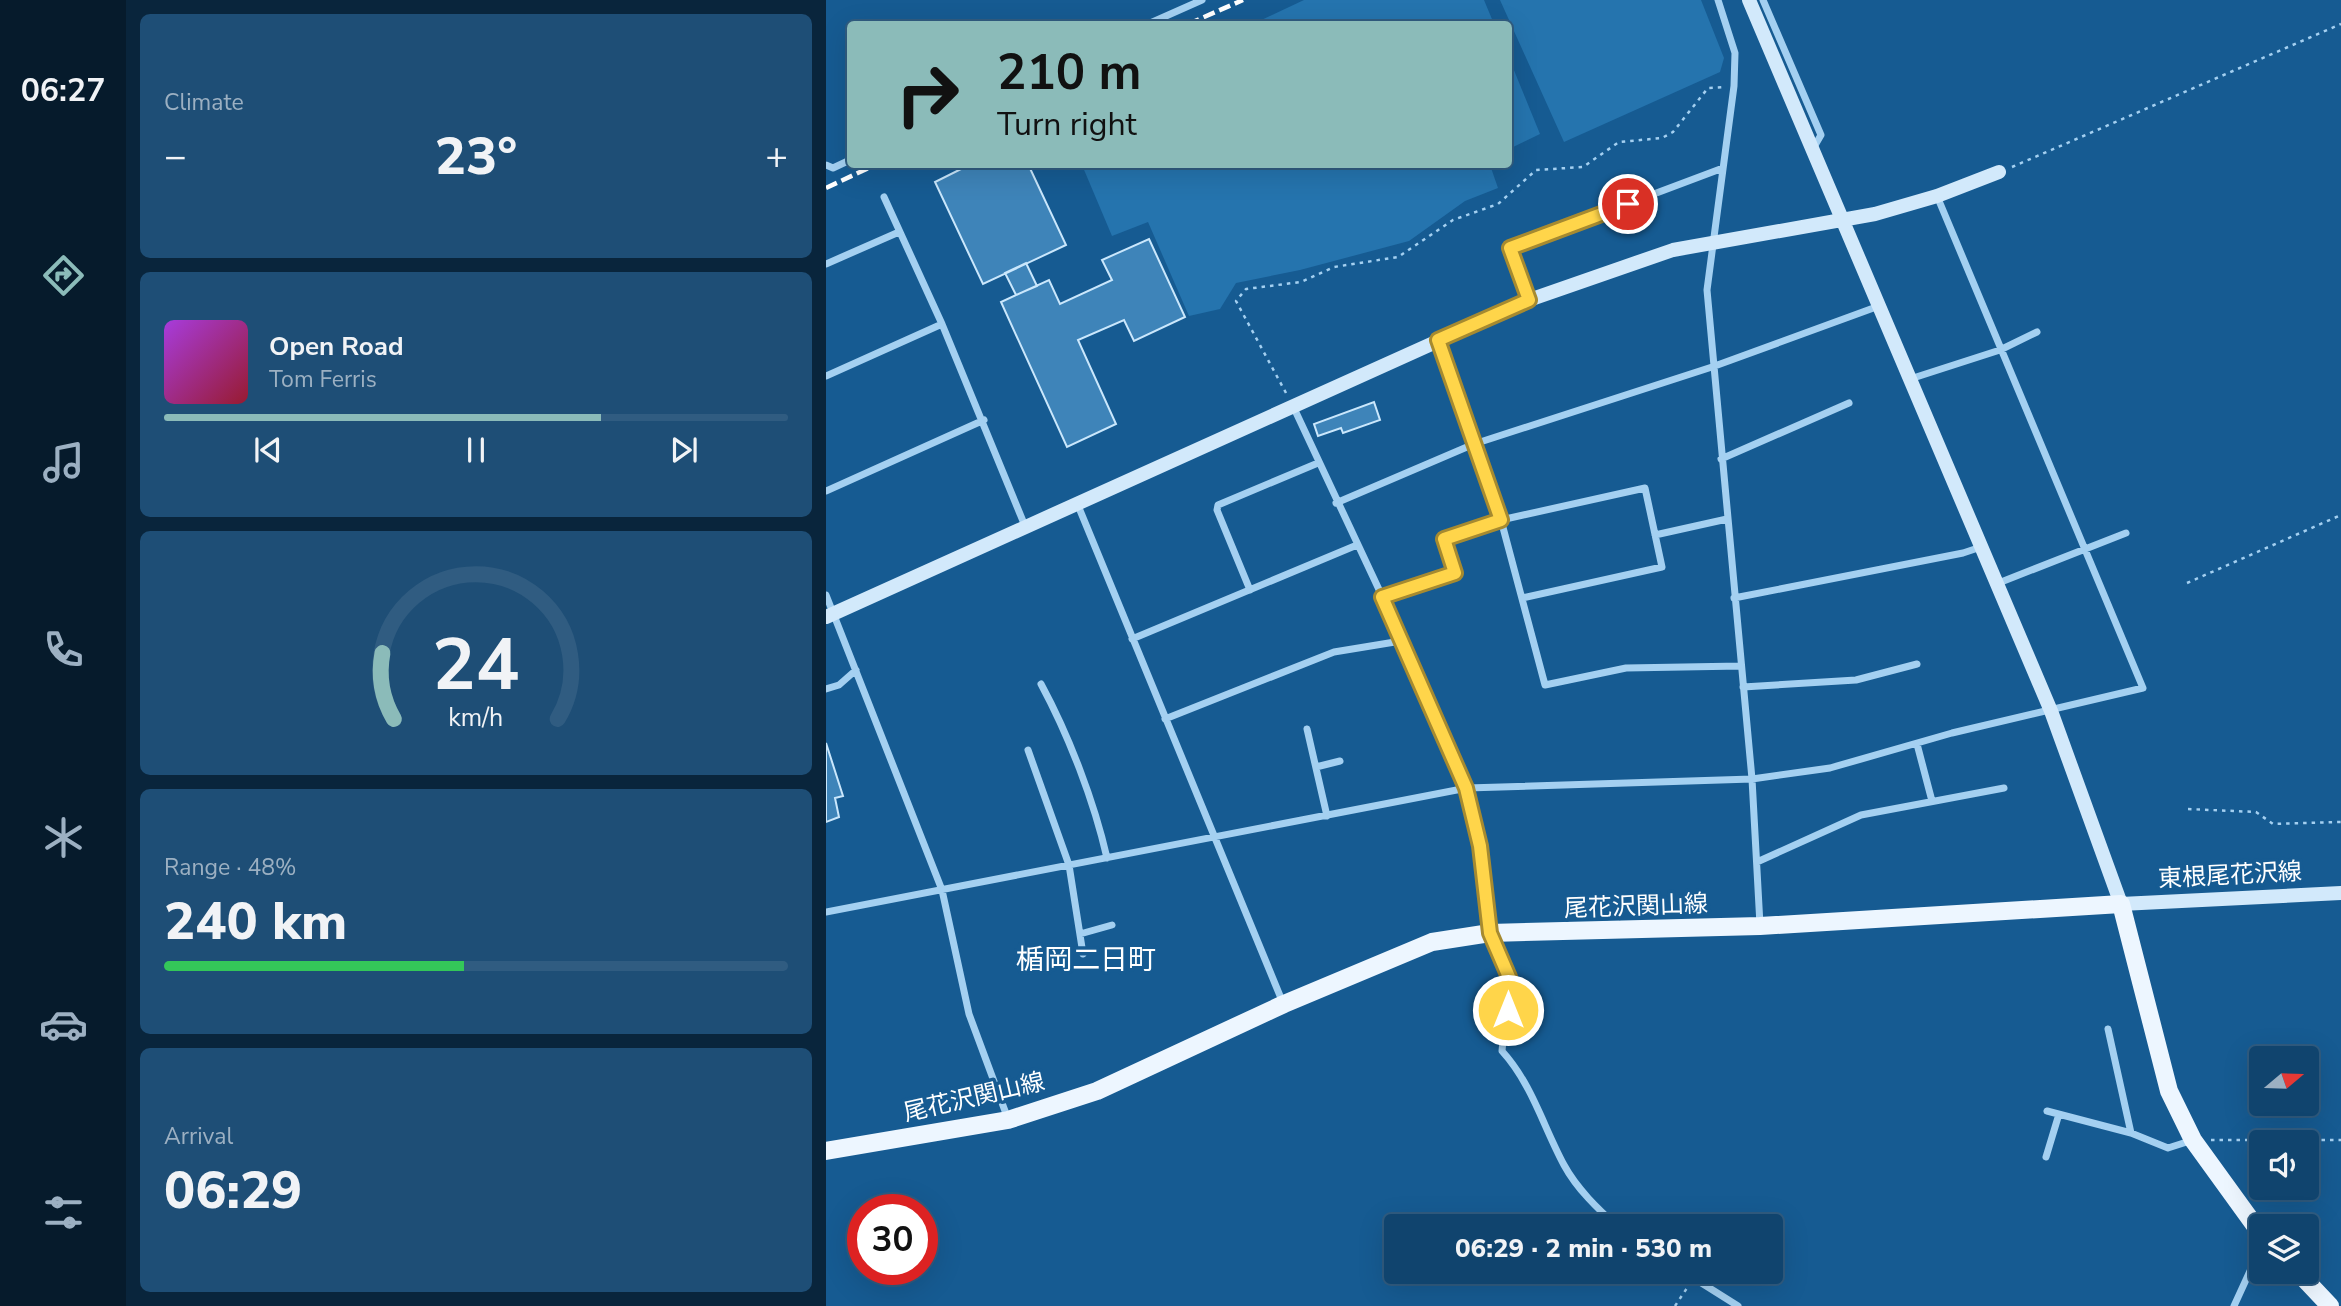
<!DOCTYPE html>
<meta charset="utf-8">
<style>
:root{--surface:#10446e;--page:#1e4e76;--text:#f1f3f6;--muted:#9cb0c2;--line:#305c81;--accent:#8bbbb9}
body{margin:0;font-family:"Nunito Sans","Noto Sans JP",sans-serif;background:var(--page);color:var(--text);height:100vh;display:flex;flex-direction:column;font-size:26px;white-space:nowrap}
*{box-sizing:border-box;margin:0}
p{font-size:23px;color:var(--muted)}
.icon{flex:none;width:38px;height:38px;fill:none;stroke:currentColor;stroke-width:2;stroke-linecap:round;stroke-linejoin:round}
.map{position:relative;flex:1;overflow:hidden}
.sheet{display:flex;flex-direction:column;gap:14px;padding:14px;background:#09253c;width:700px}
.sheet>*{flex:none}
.guide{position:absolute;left:21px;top:21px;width:665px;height:147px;border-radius:7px;box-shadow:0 7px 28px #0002,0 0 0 2px var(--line);background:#8bbbb9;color:#111;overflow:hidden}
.needle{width:46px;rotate:71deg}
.buttons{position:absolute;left:1423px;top:1046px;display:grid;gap:14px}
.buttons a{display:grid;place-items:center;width:70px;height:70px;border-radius:7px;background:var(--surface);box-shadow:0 7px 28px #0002,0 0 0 2px var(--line);font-size:35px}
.speed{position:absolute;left:21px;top:1194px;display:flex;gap:14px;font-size:35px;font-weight:700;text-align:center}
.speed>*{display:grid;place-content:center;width:91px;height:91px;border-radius:50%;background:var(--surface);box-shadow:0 7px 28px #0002,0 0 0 2px var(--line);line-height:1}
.speed .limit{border:10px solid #d22;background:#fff;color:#111}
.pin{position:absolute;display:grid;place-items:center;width:60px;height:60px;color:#fff;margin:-30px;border:4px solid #fff;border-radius:50%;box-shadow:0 2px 7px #0007}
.me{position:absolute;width:77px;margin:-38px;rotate:0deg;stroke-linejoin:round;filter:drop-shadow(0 0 5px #0008)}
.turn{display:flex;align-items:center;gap:24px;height:147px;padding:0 35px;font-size:32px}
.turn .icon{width:91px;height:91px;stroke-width:2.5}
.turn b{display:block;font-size:49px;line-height:60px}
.big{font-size:52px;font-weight:800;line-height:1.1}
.sheet .tile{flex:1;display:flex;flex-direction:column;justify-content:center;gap:10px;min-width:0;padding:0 24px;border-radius:10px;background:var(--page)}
.sheet .dial{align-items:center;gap:0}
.dial svg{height:182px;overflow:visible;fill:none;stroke:var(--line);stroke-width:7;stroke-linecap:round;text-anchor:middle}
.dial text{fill:var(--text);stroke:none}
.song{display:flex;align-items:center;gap:21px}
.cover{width:84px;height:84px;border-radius:10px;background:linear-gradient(135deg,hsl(280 70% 55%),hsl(350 70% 35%))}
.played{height:7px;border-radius:4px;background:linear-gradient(90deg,var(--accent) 70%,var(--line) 70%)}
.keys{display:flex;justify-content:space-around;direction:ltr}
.heat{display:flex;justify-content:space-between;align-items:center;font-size:38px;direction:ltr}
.charge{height:10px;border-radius:5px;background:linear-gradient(90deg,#34c759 48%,var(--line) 0)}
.trip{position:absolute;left:558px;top:1214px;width:399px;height:70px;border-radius:7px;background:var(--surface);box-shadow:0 7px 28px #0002,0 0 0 2px var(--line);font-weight:800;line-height:70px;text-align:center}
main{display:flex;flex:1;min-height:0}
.tab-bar{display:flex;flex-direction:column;width:126px;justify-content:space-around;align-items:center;background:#061b2c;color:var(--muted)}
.tab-bar .icon{width:49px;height:49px}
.tab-bar .selected{color:var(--accent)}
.tab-bar b{font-size:32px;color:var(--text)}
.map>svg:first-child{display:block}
</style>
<main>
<nav class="tab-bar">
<b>06:27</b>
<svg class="icon selected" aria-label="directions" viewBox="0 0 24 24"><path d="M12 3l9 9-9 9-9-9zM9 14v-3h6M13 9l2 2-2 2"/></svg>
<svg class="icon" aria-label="music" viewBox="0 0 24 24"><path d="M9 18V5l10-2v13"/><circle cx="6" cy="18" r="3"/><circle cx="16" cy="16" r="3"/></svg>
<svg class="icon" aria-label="phone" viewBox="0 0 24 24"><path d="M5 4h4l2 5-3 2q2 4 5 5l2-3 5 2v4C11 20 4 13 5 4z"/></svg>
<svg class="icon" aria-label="climate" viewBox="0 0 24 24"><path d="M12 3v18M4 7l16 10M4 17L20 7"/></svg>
<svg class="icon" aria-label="car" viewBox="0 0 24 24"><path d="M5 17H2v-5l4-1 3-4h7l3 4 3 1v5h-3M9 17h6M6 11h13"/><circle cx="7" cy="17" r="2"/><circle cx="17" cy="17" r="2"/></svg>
<svg class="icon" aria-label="filters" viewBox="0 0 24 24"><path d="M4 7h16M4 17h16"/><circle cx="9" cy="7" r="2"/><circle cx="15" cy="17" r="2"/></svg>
</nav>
<section class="sheet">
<div class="tile"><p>Climate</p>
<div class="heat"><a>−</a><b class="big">23°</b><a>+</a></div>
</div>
<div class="tile">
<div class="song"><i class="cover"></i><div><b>Open Road</b><p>Tom Ferris</p></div></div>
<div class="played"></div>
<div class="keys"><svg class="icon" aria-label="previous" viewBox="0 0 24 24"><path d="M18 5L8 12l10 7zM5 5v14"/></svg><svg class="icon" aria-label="pause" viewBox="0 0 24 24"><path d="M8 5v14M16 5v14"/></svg><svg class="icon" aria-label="next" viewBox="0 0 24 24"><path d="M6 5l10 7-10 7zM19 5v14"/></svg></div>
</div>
<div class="tile dial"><svg viewBox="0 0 100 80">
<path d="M14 69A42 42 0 1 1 86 69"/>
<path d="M14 69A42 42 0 0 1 9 40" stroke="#8bbbb9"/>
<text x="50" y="56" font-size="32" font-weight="700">24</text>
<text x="50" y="72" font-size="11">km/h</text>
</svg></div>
<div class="tile"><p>Range · 48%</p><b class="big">240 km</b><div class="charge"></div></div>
<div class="tile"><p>Arrival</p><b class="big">06:29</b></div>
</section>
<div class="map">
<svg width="1515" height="1306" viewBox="0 0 1515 1306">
<rect width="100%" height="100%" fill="#165b92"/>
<!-- green -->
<path fill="#2574ae" d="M478,0H658L668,24H427Z
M674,0H875L898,58L894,72L738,142Z
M683,58L714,134L683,149H682Z
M256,165H664L672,188L639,201L583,241L474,270L410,283L394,309L363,316L322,222L286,236Z"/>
<!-- building -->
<path fill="#3e84b9" stroke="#cae7fc" stroke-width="2" d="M145,164H202L240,245L157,284L109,182Z
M323,239L359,317L308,341L298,320L252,340L290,424L241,447L175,302L223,280L234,304L286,280L276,260Z
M200,263L211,286L190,295L179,273Z
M548,402L554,420L517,433L515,428L492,436L488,424Z
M0,743L17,796L9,798L13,817L0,822Z"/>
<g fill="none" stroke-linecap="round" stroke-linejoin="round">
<!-- path -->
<path stroke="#a4d0f1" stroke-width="2.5" stroke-dasharray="3.5 5" stroke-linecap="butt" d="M1186,167L1515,24
M460,393L410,301L420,289L475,282L508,267L572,257L627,220L672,204L710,170L757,167L793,142L836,138L847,132L882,88L898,87
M1361,583L1515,515
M1362,809L1430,812L1447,824L1515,822
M1385,1140H1515
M849,1306L863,1285"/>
<!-- street -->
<path stroke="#a4d0f1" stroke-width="7" d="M892,0L909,53L908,86L881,290L926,779L934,925
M937,0L995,135L988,147
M322,24L376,0
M0,165L7,168L24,160
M58,197L116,324
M0,264L73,232
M703,300L684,248L897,168
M612,340L675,520L719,685L800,668L915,666
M0,376L116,324L199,526
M1084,379L1174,350L1211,332
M467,406L564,613L641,788L654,847L664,933L683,977L676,1051C706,1084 717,1126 738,1165C751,1189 772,1209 792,1227
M895,459L1023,403
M0,491L158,420
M251,503L457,1003
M510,503L648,444L886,367L1053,306
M829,535L901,519
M1170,584L1300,533
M424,590L391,510L392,505L492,463
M0,595L116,890L143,1014L182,1119
M556,597L629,573L618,539L675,520L819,488L836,567L696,598
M908,598L1137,553L1155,547
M306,639L531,545
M215,684C243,736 268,801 281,858
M917,687L1030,680L1091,664
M0,689L13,685L30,670
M339,719L508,652L575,641
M481,729L501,816
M1091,744L1106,801
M202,750L243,865L257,954
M490,767L514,761
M931,862L1035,815L1178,788
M0,912L641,788L926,779L1004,768L1126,733L1317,688L1111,196
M254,934L286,925
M1282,1029L1305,1133
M1221,1111L1305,1133L1342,1148L1367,1140
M1220,1157L1233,1114
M858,1272L912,1306
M1408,1306L1435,1247"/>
<!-- secondary -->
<path stroke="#d2e9fb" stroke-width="14" d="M923,0L1225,711L1295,904L1515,893
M0,617L703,300L847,250L1049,214L1111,196L1173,172"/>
<!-- primary -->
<path stroke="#edf6ff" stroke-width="18" d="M0,1151L182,1120L271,1091L458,1004L606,942L664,933L934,926L1295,904L1343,1091L1367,1140L1435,1234
M1472,1272L1504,1306"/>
<!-- rail -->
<path stroke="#fff" stroke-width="4.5" stroke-dasharray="12 5" stroke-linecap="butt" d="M362,24L417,0
M0,188L51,164"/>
</g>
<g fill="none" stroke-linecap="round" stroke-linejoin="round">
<defs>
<path id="route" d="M682,1010L683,977L664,933L654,846L640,788L556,597L629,573L618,539L675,520L612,340L703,300L684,248L802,204"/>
</defs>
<!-- route casing -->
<use href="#route" stroke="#a68a30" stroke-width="18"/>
<!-- route -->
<use href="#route" stroke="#ffd54a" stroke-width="12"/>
</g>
<g text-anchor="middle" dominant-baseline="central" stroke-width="7" stroke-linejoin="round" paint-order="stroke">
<!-- street labels -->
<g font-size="24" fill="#fff" stroke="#165b92">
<text transform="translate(1404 875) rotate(-3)">東根尾花沢線</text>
<text transform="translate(810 906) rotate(-2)">尾花沢関山線</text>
<text transform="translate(148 1097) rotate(-13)">尾花沢関山線</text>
</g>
<!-- quarter labels -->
<g font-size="28" fill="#fff" stroke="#165b92">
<text x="260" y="960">楯岡二日町</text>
</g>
</g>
</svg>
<div class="buttons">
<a><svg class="needle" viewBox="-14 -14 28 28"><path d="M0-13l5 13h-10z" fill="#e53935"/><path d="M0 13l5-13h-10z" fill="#9cb0c2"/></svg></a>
<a><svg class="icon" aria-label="sound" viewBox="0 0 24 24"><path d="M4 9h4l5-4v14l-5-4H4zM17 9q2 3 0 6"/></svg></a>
<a><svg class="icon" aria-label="layers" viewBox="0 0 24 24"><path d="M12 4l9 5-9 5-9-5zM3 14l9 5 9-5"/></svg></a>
</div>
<div class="speed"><div class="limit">30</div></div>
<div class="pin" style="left:802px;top:204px;background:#d93025"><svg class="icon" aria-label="arrive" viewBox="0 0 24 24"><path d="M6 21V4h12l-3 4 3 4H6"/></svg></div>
<svg class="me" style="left:682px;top:1010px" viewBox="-20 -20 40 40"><circle r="17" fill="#ffd54a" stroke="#fff" stroke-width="3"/><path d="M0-11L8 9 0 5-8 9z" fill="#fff"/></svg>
<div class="trip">06:29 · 2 min · 530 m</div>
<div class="guide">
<div class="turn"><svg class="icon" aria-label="right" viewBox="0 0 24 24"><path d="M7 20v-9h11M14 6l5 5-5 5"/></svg><div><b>210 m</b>Turn right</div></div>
</div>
</div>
</main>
